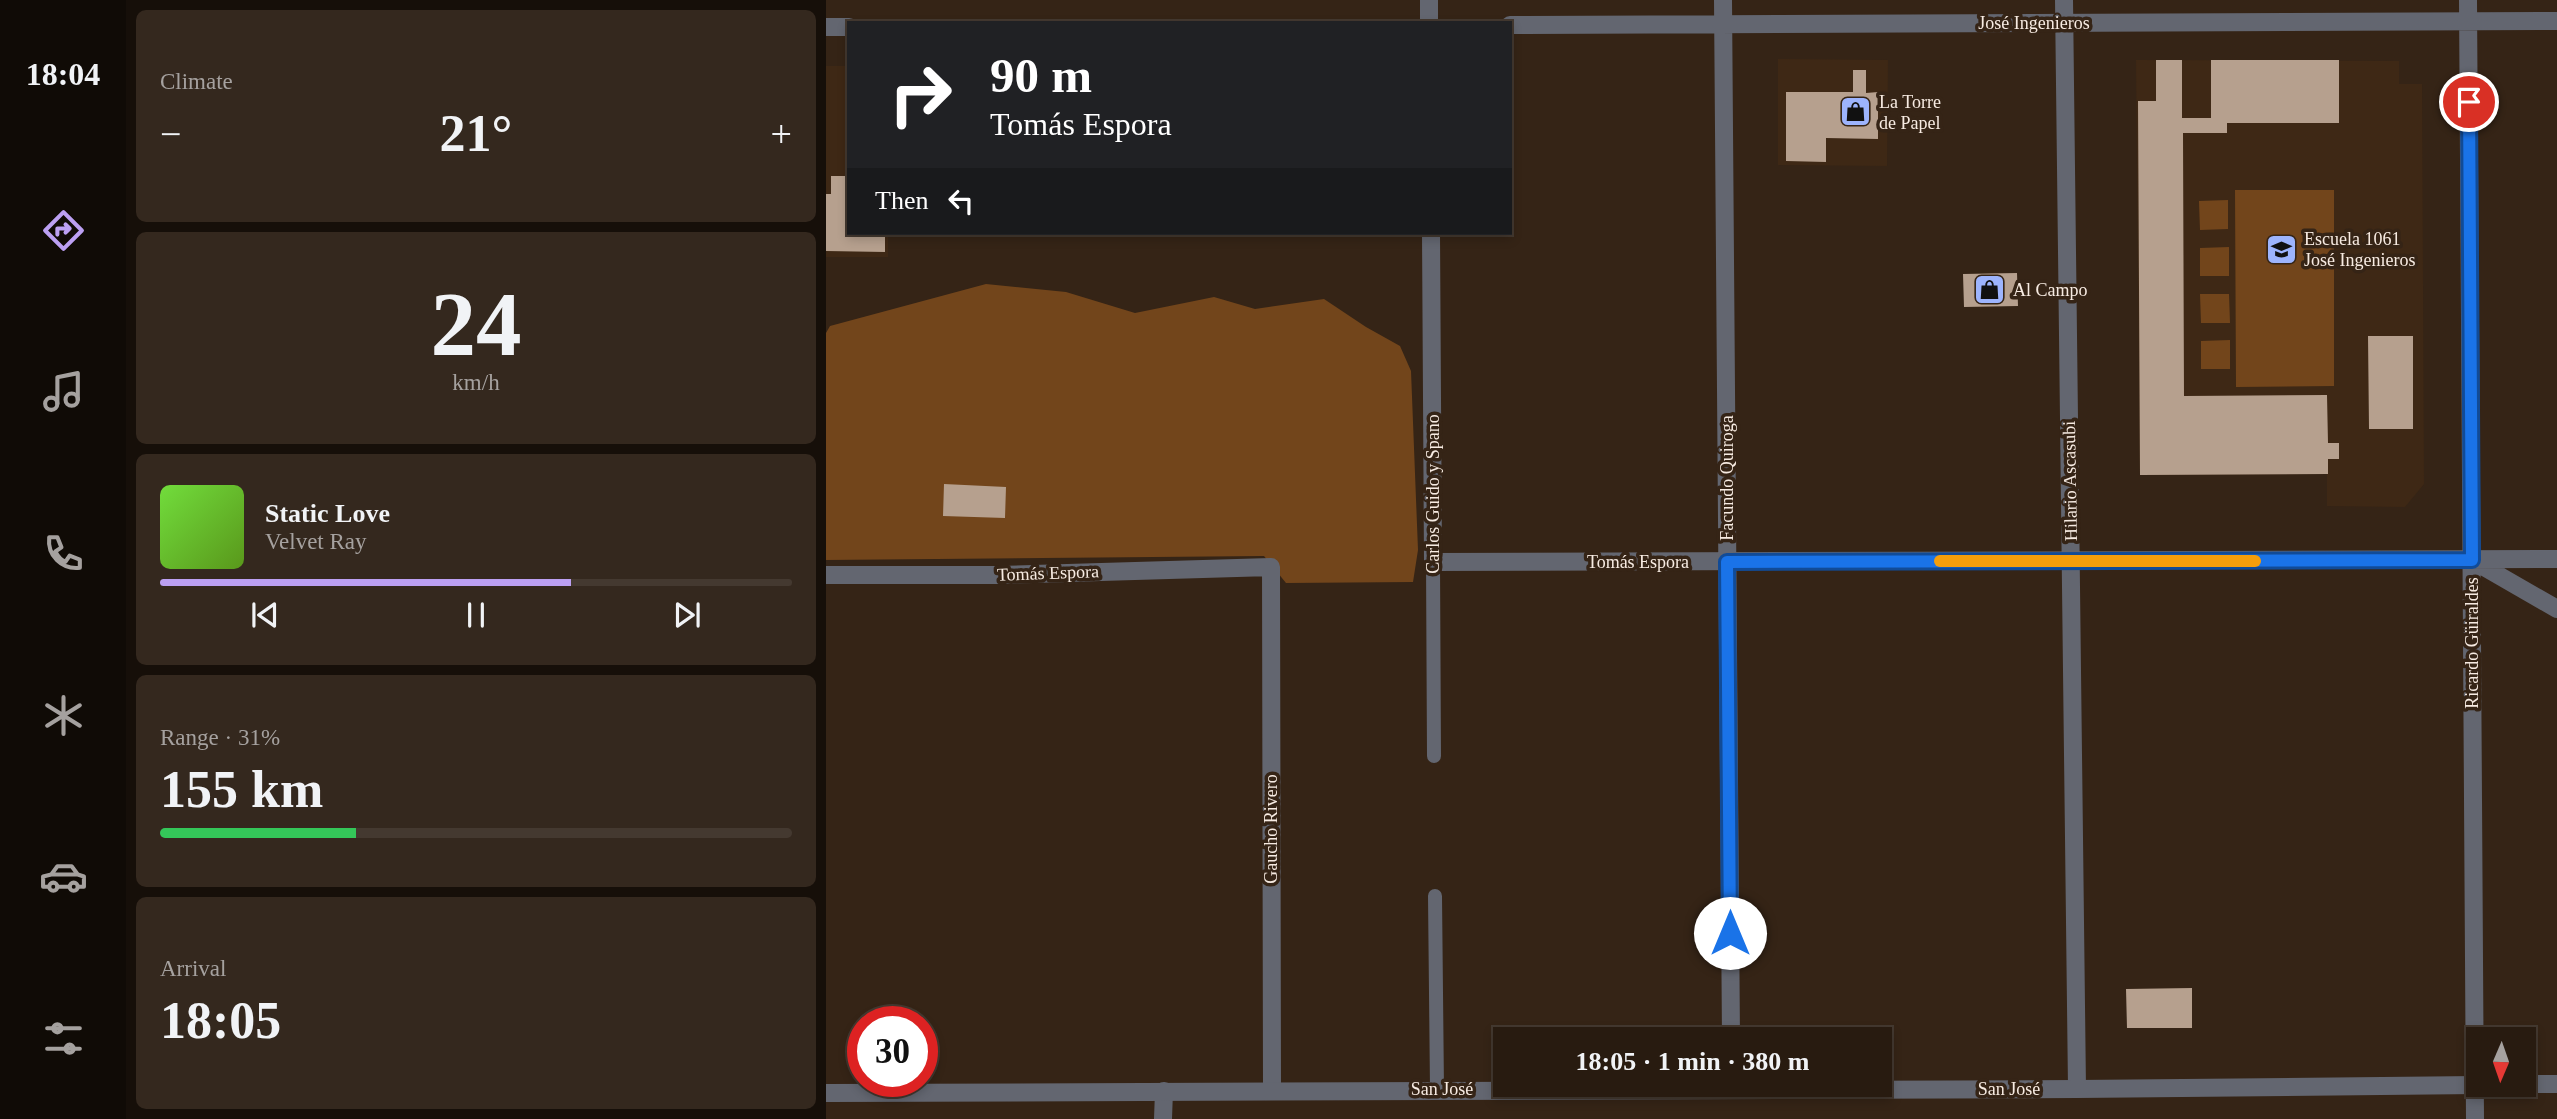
<!DOCTYPE html>
<meta charset="utf-8">
<style>
:root{--surface:#281b10;--page:#34281e;--text:#f1f3f6;--muted:#a5a19f;--line:#443930;--accent:#bca0f2}
body{margin:0;font-family:"Times New Roman",serif;background:var(--page);color:var(--text);height:100vh;display:flex;flex-direction:column;font-size:26px;white-space:nowrap}
*{box-sizing:border-box;margin:0}
p{font-size:23px;color:var(--muted)}
.icon{flex:none;width:38px;height:38px;fill:none;stroke:currentColor;stroke-width:2;stroke-linecap:round;stroke-linejoin:round}
.map{position:relative;flex:1;overflow:hidden}
.drawer{display:flex;flex-direction:column;gap:10px;padding:10px;background:#160f09;width:700px}
.drawer>*{flex:none}
.guide{position:absolute;left:21px;top:21px;width:665px;height:214px;border-radius:0px;box-shadow:0 4px 10px #0003,0 0 0 2px var(--line);background:#202124;color:#fff;overflow:hidden}
.needle{width:46px;rotate:182deg}
.fabs{position:absolute;left:1640px;top:1027px;display:grid;gap:14px}
.fabs a{display:grid;place-items:center;width:70px;height:70px;border-radius:0px;background:var(--surface);box-shadow:0 4px 10px #0003,0 0 0 2px var(--line);font-size:35px}
.speed{position:absolute;left:21px;top:1006px;display:flex;gap:14px;font-size:35px;font-weight:700;text-align:center}
.speed>*{display:grid;place-content:center;width:91px;height:91px;border-radius:50%;background:var(--surface);box-shadow:0 4px 10px #0003,0 0 0 2px var(--line);line-height:1}
.speed .limit{border:10px solid #d22;background:#fff;color:#111}
.pin{position:absolute;display:grid;place-items:center;width:60px;height:60px;color:#fff;margin:-30px;border:4px solid #fff;border-radius:50%;box-shadow:0 2px 7px #0007}
.me{position:absolute;width:77px;margin:-38px;rotate:0deg;stroke-linejoin:round;filter:drop-shadow(0 0 5px #0008)}
.turn{display:flex;align-items:center;gap:24px;height:147px;padding:0 28px;font-size:32px}
.turn .icon{width:91px;height:91px;stroke-width:2.5}
.turn b{display:block;font-size:49px;line-height:60px}
.then{display:flex;align-items:center;height:66px;padding:0 28px;background:#0003;gap:14px;font-size:26px}
.big{font-size:52px;font-weight:700;line-height:1.1}
.drawer .tile{flex:1;display:flex;flex-direction:column;justify-content:center;gap:10px;min-width:0;padding:0 24px;border-radius:10px;background:var(--page)}
.drawer .dial{align-items:center;gap:0}
.dial b{font-size:91px;line-height:1}
.song{display:flex;align-items:center;gap:21px}
.cover{width:84px;height:84px;border-radius:10px;background:linear-gradient(135deg,hsl(100 70% 55%),hsl(90 70% 35%))}
.played{height:7px;border-radius:4px;background:linear-gradient(90deg,var(--accent) 65%,var(--line) 65%)}
.keys{display:flex;justify-content:space-around;direction:ltr}
.heat{display:flex;justify-content:space-between;align-items:center;font-size:38px;direction:ltr}
.charge{height:10px;border-radius:5px;background:linear-gradient(90deg,#34c759 31%,var(--line) 0)}
.trip{position:absolute;left:667px;top:1027px;width:399px;height:70px;border-radius:0px;background:var(--surface);box-shadow:0 4px 10px #0003,0 0 0 2px var(--line);font-weight:700;line-height:70px;text-align:center}
main{display:flex;flex:1;min-height:0}
.tabs{display:flex;flex-direction:column;width:126px;justify-content:space-around;align-items:center;background:#100b06;color:var(--muted)}
.tabs .icon{width:49px;height:49px}
.tabs .current{color:var(--accent)}
.tabs b{font-size:32px;color:var(--text)}
.map>svg:first-child{display:block}
</style>
<main>
<nav class="tabs">
<b>18:04</b>
<svg class="icon current" aria-label="directions" viewBox="0 0 24 24"><path d="M12 3l9 9-9 9-9-9zM9 14v-3h6M13 9l2 2-2 2"/></svg>
<svg class="icon" aria-label="music" viewBox="0 0 24 24"><path d="M9 18V5l10-2v13"/><circle cx="6" cy="18" r="3"/><circle cx="16" cy="16" r="3"/></svg>
<svg class="icon" aria-label="phone" viewBox="0 0 24 24"><path d="M5 4h4l2 5-3 2q2 4 5 5l2-3 5 2v4C11 20 4 13 5 4z"/></svg>
<svg class="icon" aria-label="climate" viewBox="0 0 24 24"><path d="M12 3v18M4 7l16 10M4 17L20 7"/></svg>
<svg class="icon" aria-label="car" viewBox="0 0 24 24"><path d="M5 17H2v-5l4-1 3-4h7l3 4 3 1v5h-3M9 17h6M6 11h13"/><circle cx="7" cy="17" r="2"/><circle cx="17" cy="17" r="2"/></svg>
<svg class="icon" aria-label="filters" viewBox="0 0 24 24"><path d="M4 7h16M4 17h16"/><circle cx="9" cy="7" r="2"/><circle cx="15" cy="17" r="2"/></svg>
</nav>
<section class="drawer">
<div class="tile"><p>Climate</p>
<div class="heat"><a>−</a><b class="big">21°</b><a>+</a></div>
</div>
<div class="tile dial"><b>24</b><p>km/h</p></div>
<div class="tile">
<div class="song"><i class="cover"></i><div><b>Static Love</b><p>Velvet Ray</p></div></div>
<div class="played"></div>
<div class="keys"><svg class="icon" aria-label="previous" viewBox="0 0 24 24"><path d="M18 5L8 12l10 7zM5 5v14"/></svg><svg class="icon" aria-label="pause" viewBox="0 0 24 24"><path d="M8 5v14M16 5v14"/></svg><svg class="icon" aria-label="next" viewBox="0 0 24 24"><path d="M6 5l10 7-10 7zM19 5v14"/></svg></div>
</div>
<div class="tile"><p>Range · 31%</p><b class="big">155 km</b><div class="charge"></div></div>
<div class="tile"><p>Arrival</p><b class="big">18:05</b></div>
</section>
<div class="map">
<svg width="1731" height="1119" viewBox="0 0 1731 1119">
<rect width="100%" height="100%" fill="#352416"/>
<!-- built -->
<path fill="#3e2815" d="M952,59L1062,60L1061,166L952,165Z
M1310,60L1573,61V84H1596L1598,484L1579,507L1501,506V474L1314,475Z
M0,66H23V233H62V257H0Z"/>
<!-- green -->
<path fill="#72451b" d="M1409,190H1508V386L1410,387Z
M1402,200V229L1374,230L1373,201Z
M1403,247V276H1374V248Z
M160,284L240,292L309,313L388,297L429,309L498,299L540,327L574,346L585,371L592,550L587,582L460,583L438,556L0,560V333L4,326Z
M1374,294H1403L1404,323H1375Z
M1404,340V369H1375V341Z"/>
<!-- building -->
<path fill="#b6a08e" d="M1330,60H1356V118H1385V60H1513V123H1401V133H1357L1358,396L1501,395L1502,443H1513V459H1502V474L1314,475L1312,101H1330Z
M1027,70H1040V93L1052,92V139L1000,138V162L960,161V92H1027Z
M5,176H23V233H59V252L0,251V194H5Z
M1191,273L1192,306L1138,307L1137,274Z
M1542,336H1587V429H1543Z
M118,484L180,487L179,518L117,516Z
M1366,988V1028H1301L1300,989Z"/>
<g fill="none" stroke-linecap="round" stroke-linejoin="round">
<!-- service -->
<path stroke="#636670" stroke-width="14" d="M607,562L608,756
M609,896L611,1089"/>
<!-- minor -->
<path stroke="#636670" stroke-width="18" d="M603,0V23
M897,0L905,1040
M1238,0L1251,1089
M1642,0L1649,1119
M684,25L1731,21
M0,27H23
M605,233L607,562L1731,559
M1646,560L1731,609
M0,575H173L445,567L446,1090
M337,1119L338,1091"/>
<!-- tertiary -->
<path stroke="#636670" stroke-width="18" d="M1698,1084H1731
M0,1093L1251,1089L1652,1085"/>
</g>
<g fill="none" stroke-linecap="round" stroke-linejoin="round">
<defs>
<path id="route" d="M904,933L901,562L1646,560L1643,102"/>
</defs>
<!-- route casing -->
<use href="#route" stroke="#114b97" stroke-width="18"/>
<!-- route -->
<use href="#route" stroke="#1a73e8" stroke-width="12"/>
<!-- slow -->
<path stroke="#f59e0b" stroke-width="12" d="M1114,561H1429"/>
</g>
<!-- icons -->
<defs>
<symbol id="shop-square" viewBox="-11 -11 22 22"><rect x="-9" y="-9" width="18" height="18" rx="4" fill="#9db4fd" stroke="#352416"/><path d="M-5-2.5h2.3a2.7 3.5 0 0 1 5.4 0H5L5.5 6h-11ZM-1.5-2.5h3a1.5 2.3 0 0 0-3 0Z" fill="#111"/></symbol>
<symbol id="school-square" viewBox="-11 -11 22 22"><rect x="-9" y="-9" width="18" height="18" rx="4" fill="#9db4fd" stroke="#352416"/><path d="M0-5L7-2L0 1L-7-2ZM-4 1L0 2.5L4 1V4Q0 6-4 4Z" fill="#111"/></symbol>
</defs>
<g fill-rule="evenodd">
<use href="#shop-square" x="1012" y="94" width="35" height="35"/>
<use href="#school-square" x="1438" y="232" width="35" height="35"/>
<use href="#shop-square" x="1146" y="272" width="35" height="35"/>
</g>
<g text-anchor="middle" dominant-baseline="central" stroke-width="7" stroke-linejoin="round" paint-order="stroke">
<!-- street labels -->
<g font-size="18" fill="#f7ebe2" stroke="#352416">
<text x="1208" y="23">José Ingenieros</text>
<text transform="translate(901 478) rotate(-90)">Facundo Quiroga</text>
<text transform="translate(1244 481) rotate(-91)">Hilario Ascasubi</text>
<text transform="translate(607 494) rotate(-90)">Carlos Guido y Spano</text>
<text x="812" y="562">Tomás Espora</text>
<text transform="translate(222 573) rotate(-2)">Tomás Espora</text>
<text transform="translate(1646 643) rotate(-90)">Ricardo Güiraldes</text>
<text transform="translate(445 829) rotate(-90)">Gaucho Rivero</text>
<text x="616" y="1089">San José</text>
<text x="1183" y="1089">San José</text>
</g>
<!-- poi labels -->
<g font-size="18" fill="#f7ebe2" stroke="#352416" text-anchor="start">
<text x="1053" y="102">La Torre<tspan x="1053" dy="21">de Papel</tspan></text>
<text x="1478" y="239">Escuela 1061<tspan x="1478" dy="21">José Ingenieros</tspan></text>
<text x="1187" y="290">Al Campo</text>
</g>
</g>
</svg>
<div class="fabs">
<a><svg class="needle" viewBox="-14 -14 28 28"><path d="M0-13l5 13h-10z" fill="#e53935"/><path d="M0 13l5-13h-10z" fill="#a5a19f"/></svg></a>
</div>
<div class="speed"><div class="limit">30</div></div>
<div class="pin" style="left:1643px;top:102px;background:#d93025"><svg class="icon" aria-label="arrive" viewBox="0 0 24 24"><path d="M6 21V4h12l-3 4 3 4H6"/></svg></div>
<svg class="me" style="left:904px;top:933px" viewBox="-20 -20 40 40"><circle r="19" fill="#fff"/><path d="M0-13L10 11 0 6-10 11z" fill="#1a73e8"/></svg>
<div class="trip">18:05 · 1 min · 380 m</div>
<div class="guide">
<div class="turn"><svg class="icon" aria-label="right" viewBox="0 0 24 24"><path d="M7 20v-9h11M14 6l5 5-5 5"/></svg><div><b>90 m</b>Tomás Espora</div></div>
<div class="then">Then<svg class="icon" aria-label="left" viewBox="0 0 24 24"><path d="M17 20v-9H6M10 6l-5 5 5 5"/></svg></div>
</div>
</div>
</main>
